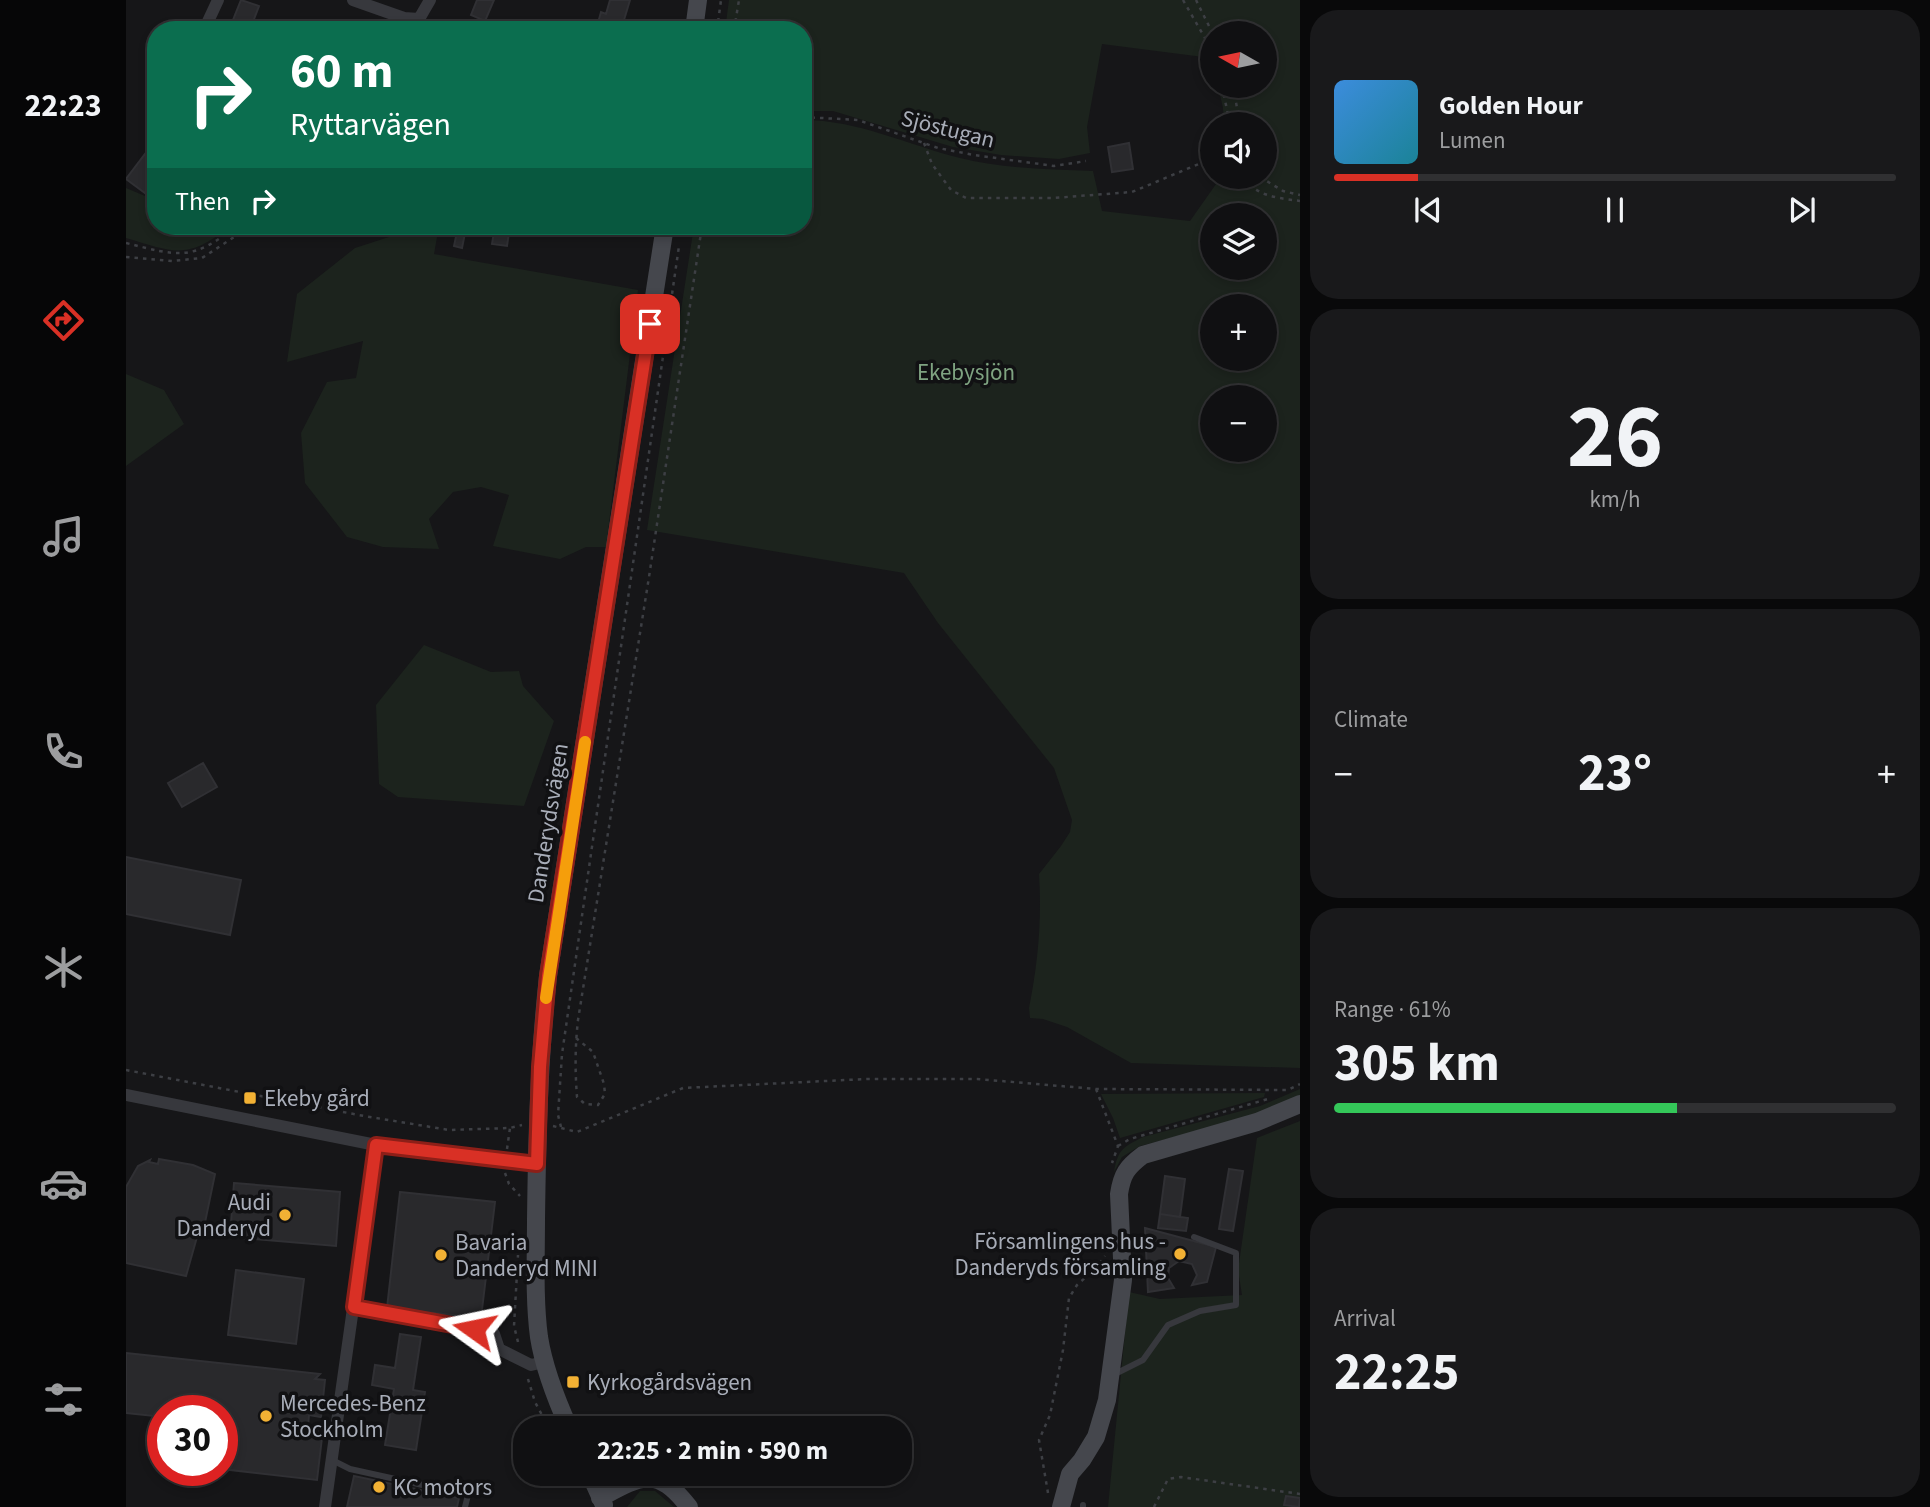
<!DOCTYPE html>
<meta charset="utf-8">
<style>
:root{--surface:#101012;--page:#19191b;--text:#f1f3f6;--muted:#9c9d9f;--line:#303032;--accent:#d93025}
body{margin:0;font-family:"Source Sans 3",sans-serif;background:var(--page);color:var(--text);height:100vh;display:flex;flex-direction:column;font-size:26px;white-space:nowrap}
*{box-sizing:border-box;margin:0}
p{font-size:23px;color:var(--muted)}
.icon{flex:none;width:38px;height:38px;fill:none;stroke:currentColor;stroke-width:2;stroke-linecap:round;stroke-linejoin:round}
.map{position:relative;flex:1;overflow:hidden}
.side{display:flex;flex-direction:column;gap:10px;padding:10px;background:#09090a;width:630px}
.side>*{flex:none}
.top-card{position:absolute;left:21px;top:21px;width:665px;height:214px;border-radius:28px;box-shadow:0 4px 10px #0003,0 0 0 2px var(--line);background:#0b6e4f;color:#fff;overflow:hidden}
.needle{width:46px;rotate:279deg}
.fabs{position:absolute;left:1074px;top:21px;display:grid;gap:14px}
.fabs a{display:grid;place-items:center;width:77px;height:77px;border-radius:50%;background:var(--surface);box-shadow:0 4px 10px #0003,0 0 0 2px var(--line);font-size:35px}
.speed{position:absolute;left:21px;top:1395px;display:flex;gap:14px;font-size:35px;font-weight:700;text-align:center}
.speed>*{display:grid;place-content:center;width:91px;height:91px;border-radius:50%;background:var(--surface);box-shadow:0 4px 10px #0003,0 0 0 2px var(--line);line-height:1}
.speed .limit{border:10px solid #d22;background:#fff;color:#111}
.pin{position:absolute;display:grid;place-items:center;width:60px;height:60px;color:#fff;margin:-30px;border-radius:14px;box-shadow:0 4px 10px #0006}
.me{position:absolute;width:77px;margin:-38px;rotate:282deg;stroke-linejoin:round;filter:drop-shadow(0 0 5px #0008)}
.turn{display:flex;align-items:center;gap:24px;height:147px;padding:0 28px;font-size:32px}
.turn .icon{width:91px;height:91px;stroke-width:2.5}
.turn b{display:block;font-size:49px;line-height:60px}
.then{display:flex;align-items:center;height:66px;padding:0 28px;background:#0003;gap:14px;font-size:26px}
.big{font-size:52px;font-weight:700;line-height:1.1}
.side .tile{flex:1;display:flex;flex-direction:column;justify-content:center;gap:10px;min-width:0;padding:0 24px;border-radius:28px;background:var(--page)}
.side .dial{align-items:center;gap:0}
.dial b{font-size:91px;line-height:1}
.song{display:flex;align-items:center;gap:21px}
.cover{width:84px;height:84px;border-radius:10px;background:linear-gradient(135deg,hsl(210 70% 55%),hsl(190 70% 35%))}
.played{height:7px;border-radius:4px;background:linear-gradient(90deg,var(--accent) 15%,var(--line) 15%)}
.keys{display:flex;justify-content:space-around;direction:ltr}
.heat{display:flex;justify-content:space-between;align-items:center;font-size:38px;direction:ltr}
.charge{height:10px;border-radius:5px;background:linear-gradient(90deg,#34c759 61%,var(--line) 0)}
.trip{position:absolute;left:387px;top:1416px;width:399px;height:70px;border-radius:28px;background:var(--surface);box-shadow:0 4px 10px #0003,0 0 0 2px var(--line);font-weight:700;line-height:70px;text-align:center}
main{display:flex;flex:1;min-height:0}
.menu{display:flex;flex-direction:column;width:126px;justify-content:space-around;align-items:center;background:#060607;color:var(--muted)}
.menu .icon{width:49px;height:49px}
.menu .selected{color:var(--accent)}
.menu b{font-size:32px;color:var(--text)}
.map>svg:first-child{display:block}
</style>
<main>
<nav class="menu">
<b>22:23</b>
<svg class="icon selected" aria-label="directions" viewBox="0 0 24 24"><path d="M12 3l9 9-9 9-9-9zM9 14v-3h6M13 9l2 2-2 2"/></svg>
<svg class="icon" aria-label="music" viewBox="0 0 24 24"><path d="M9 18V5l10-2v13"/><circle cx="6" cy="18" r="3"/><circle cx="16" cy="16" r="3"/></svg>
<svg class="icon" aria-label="phone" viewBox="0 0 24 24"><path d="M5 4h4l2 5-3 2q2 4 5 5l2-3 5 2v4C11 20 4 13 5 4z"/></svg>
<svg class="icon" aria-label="climate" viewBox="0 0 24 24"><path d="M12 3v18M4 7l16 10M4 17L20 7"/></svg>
<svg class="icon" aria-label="car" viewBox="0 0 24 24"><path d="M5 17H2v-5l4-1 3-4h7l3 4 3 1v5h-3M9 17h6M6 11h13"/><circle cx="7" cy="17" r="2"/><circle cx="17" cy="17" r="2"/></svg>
<svg class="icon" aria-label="filters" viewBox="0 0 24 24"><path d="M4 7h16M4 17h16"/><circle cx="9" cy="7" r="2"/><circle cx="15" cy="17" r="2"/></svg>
</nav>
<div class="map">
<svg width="1174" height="1507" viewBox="0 0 1174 1507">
<rect width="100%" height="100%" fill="#161618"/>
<!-- green -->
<path fill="#1c231d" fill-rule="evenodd" d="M603,0H1174V1068L1005,1063L941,1027L917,1019L904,1018L903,1008C912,964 916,919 913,874L935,846L944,832L946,820L928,768L812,623L778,573L521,530L568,226H677V120C732,120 782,145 834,158C878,169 922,169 967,171L976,211L1064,221L1095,177H1139V124H1098L1097,108L1092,86H1139V33H1087V63L1085,58L976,44L961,127L964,153L933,159L875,155L827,147L707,111H677V30H599ZM1087,215H1139V268H1087ZM1087,306H1139V359H1087ZM1087,397H1139V450H1087Z
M0,188L19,196L30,193V226H105C61,260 50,253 0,238Z
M297,226H313L308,254L512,290L480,547H460L434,559L367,546L383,495L355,487L327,492L303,519L313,549L257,547L221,537L179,483L175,433L201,382L230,378L237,341L161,362L171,294L229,248Z
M0,374L38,390L58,424L0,466Z
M298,645L365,672L393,671L397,686L428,721L398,806L272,797L253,784L250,705Z
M1174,1089V1095L1151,1107L1110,1121L1014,1146L996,1157L988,1172C992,1149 997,1147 1017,1137L1134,1106Z
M1139,1093L1138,1097L994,1138L987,1118L975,1094Z
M1174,1121V1507H982L1003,1292L1034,1299L1116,1295L1112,1270L1131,1138Z
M514,1491H529L548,1507H501Z"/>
<!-- building -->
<path fill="#29292c" stroke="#303034" stroke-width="2" d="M115,0L133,6L125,27L107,20Z
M351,0H368L359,21L345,15Z
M484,0H504L498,20L504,22L502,30H470L475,12L480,14Z
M1003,143L1007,169L986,172L982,147Z
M30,147V178L19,193L0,179L19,154L23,157Z
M369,226H384L381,246L366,244Z
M332,227L340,228L336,248L328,246Z
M77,763L91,787L56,807L42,783Z
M0,857L115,880L104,935L0,914Z
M33,1159L67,1165L89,1174L76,1237H71L60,1276L0,1263V1187L12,1166L24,1160L23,1162L32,1164Z
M1103,1169L1117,1171L1107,1231L1093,1229Z
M1039,1176L1059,1179L1054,1217L1034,1214Z
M108,1183L214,1192L210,1246L104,1237Z
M274,1192L369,1202L355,1318L261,1308Z
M1034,1214L1062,1218L1060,1231L1032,1228Z
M1019,1228L1090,1247L1081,1282L1066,1285L1071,1275L1066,1264L1053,1261L1043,1268L1042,1278L1048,1288L1022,1292Z
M110,1270L178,1279L170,1344L102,1335Z
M274,1334L295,1337L287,1390L299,1392L290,1450L259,1445L268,1389L246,1385L249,1365L269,1368Z
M0,1353L194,1374L189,1379L199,1380L195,1417L183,1415L182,1427L197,1429L191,1480L96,1469V1410H37V1417L0,1413Z
M228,1476L333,1498L331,1507H221Z
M1160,1496L1174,1498L1173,1507L1158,1505Z"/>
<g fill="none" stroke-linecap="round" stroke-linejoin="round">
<!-- path -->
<path stroke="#3d3f44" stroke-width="2.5" stroke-dasharray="3.5 5" stroke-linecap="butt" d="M1057,0L1087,52
M1070,0L1087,34
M591,30L595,0
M608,30L613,0
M1096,86L1104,124
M1107,86L1114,124
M677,117L732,120L812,148L848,155L928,166L960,161
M798,143L806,164L825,190L840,198H927L1006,192L1087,158
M1119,177C1129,197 1154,198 1174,201
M1134,177L1157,191L1174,195
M0,243C52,256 66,262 110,226
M0,257L46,261L76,258L125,226
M450,1038L467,1052L478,1084L479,1094L472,1105L459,1104L451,1097C449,1071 449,1047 452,1020L523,577L576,226
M0,1070L238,1116L323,1130L384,1128L396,1125
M970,1089L992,1146L986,1163
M427,1126L451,1132L557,1088L741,1079H851L970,1089L1162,1090L1174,1084
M435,1127L432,1115L436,1054L553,246
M992,1146L1004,1139L1142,1099
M381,1149L384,1128
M379,1173L383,1184L394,1196
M392,1342L388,1326L392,1255
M402,1379L409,1402L423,1428
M444,1474L451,1486
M922,1493L913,1440L924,1415L937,1350L943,1298L951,1285L972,1266L979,1256
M1028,1507L1042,1479L1055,1477L1174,1494"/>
<!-- lane -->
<path stroke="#37383d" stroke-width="6" d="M987,1375L1017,1360L1042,1325L1074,1311L1110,1305V1253L1068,1237
M206,1460L224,1469L342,1495L339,1507
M957,1507V1505"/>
<!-- street -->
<path stroke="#37383d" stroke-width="12" d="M227,0L278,18L293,19L304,0
M78,30L92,0
M0,1095L250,1145L411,1164
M228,1307L368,1334L373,1349L405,1365L418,1362
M199,1507L250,1145"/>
<!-- secondary -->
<path stroke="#45474d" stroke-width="18" d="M568,30L572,0
M443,1428C430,1399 418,1369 413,1337C408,1299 410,1259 410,1220C411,1138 413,1058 422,976L539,226
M464,1474L478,1505
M474,1498C516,1475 531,1466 563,1507
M935,1507L944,1474L956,1460L970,1437L981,1400L997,1280L993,1194C996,1174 1001,1167 1017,1155L1131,1122L1174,1104"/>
</g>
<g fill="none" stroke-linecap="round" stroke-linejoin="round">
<defs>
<path id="route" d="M348,1329L228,1307L250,1145L411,1164L414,1067L422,976L524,324"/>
</defs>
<!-- route casing -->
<use href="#route" stroke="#8d1f18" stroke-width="18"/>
<!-- route -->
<use href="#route" stroke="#d93025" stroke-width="12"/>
<!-- slow -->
<path stroke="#f59e0b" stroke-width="12" d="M420,998L459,742"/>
</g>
<!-- markers -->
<g fill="#f2b134" stroke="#111113" stroke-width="2.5">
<rect x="117" y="1091" width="14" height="14" rx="3.5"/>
<circle cx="159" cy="1215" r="7"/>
<circle cx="1054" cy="1254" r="7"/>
<circle cx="315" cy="1255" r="7"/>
<rect x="440" y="1375" width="14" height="14" rx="3.5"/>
<circle cx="140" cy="1416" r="7"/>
<circle cx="253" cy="1487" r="7"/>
</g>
<g text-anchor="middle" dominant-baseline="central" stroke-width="7" stroke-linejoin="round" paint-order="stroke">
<!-- street labels -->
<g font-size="23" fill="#a8adb8" stroke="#111113">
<text transform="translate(822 129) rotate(14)">Sjöstugan</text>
<text transform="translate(422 823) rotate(-81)">Danderydsvägen</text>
</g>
<!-- park labels -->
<g font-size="23" fill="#7fa381" stroke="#111113">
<text x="840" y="372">Ekebysjön</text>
</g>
<!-- poi labels -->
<g font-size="23" fill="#a8adb8" stroke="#111113" text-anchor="start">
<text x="138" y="1098">Ekeby gård</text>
<text x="145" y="1202" text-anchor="end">Audi<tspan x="145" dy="26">Danderyd</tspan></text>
<text x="1040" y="1241" text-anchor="end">Församlingens hus -<tspan x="1040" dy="26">Danderyds församling</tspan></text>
<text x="329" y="1242">Bavaria<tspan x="329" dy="26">Danderyd MINI</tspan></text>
<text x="461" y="1382">Kyrkogårdsvägen</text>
<text x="154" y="1403">Mercedes-Benz<tspan x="154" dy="26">Stockholm</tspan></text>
<text x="267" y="1487">KC motors</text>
</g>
</g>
</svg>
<div class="fabs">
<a><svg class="needle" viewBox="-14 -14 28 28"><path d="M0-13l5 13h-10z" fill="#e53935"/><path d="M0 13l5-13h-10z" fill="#9c9d9f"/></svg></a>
<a><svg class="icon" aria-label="sound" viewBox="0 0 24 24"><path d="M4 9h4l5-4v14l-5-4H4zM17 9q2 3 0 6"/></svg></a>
<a><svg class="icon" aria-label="layers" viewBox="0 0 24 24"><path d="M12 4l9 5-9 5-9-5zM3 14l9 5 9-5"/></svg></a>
<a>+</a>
<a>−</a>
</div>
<div class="speed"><div class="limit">30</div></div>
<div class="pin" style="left:524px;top:324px;background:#d93025"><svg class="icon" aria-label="arrive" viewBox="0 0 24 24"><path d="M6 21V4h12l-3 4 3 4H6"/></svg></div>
<svg class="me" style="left:348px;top:1329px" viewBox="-20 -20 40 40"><path d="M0-17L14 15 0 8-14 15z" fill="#d93025" stroke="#fff" stroke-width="4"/></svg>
<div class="trip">22:25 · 2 min · 590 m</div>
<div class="top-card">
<div class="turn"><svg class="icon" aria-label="right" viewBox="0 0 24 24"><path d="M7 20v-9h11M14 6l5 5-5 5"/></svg><div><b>60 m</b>Ryttarvägen</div></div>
<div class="then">Then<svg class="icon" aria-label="right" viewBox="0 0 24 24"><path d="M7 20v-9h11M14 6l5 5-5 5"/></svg></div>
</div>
</div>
<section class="side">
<div class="tile">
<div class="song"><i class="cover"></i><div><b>Golden Hour</b><p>Lumen</p></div></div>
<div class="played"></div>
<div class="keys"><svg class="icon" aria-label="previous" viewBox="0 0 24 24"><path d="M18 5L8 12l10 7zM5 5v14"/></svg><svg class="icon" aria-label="pause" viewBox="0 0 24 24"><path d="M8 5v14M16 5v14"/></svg><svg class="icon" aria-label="next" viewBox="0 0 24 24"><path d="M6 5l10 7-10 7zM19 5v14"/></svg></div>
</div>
<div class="tile dial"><b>26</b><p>km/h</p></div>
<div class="tile"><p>Climate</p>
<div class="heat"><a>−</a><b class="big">23°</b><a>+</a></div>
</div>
<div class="tile"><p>Range · 61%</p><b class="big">305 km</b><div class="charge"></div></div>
<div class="tile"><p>Arrival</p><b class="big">22:25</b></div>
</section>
</main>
